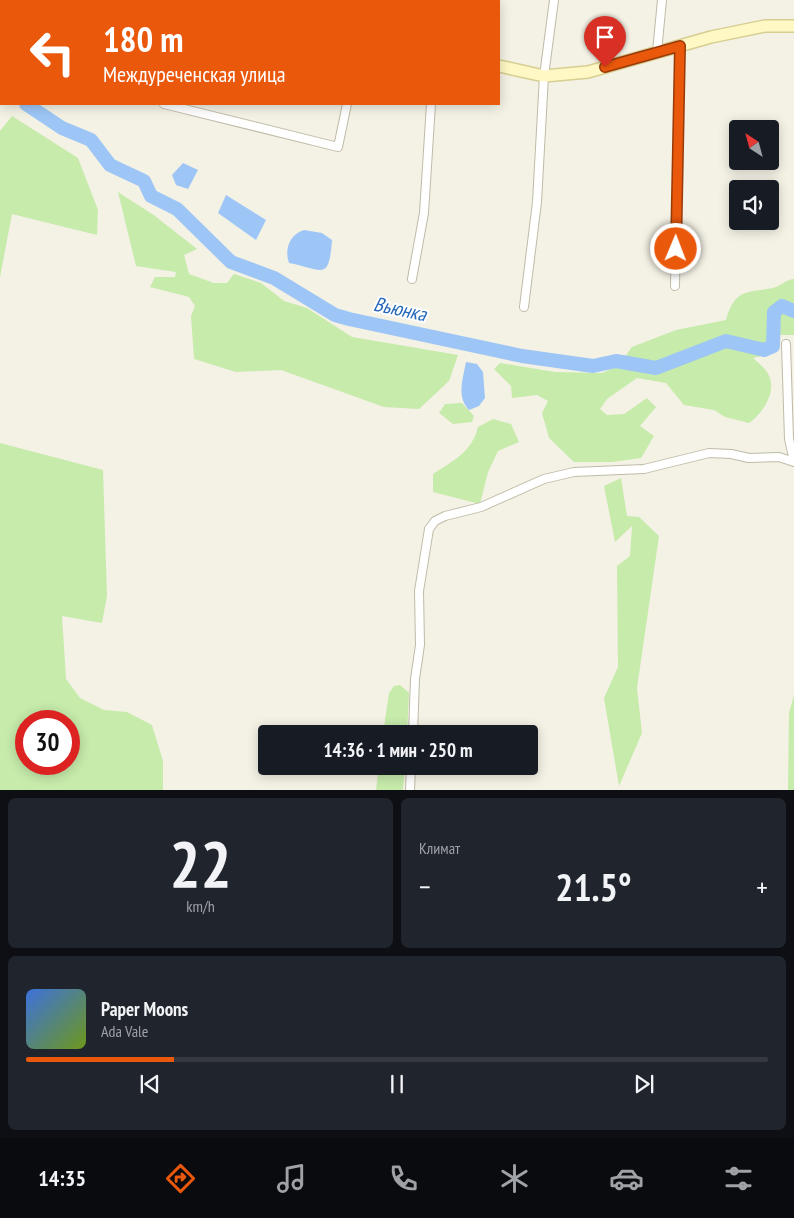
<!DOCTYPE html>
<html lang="ru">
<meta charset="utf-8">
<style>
:root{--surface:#171b24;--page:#20242c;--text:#f1f3f6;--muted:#9ea1a6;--line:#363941;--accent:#ea580c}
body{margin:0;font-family:"PT Sans Narrow",sans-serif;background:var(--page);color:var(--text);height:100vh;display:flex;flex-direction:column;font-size:19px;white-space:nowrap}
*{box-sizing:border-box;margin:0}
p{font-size:16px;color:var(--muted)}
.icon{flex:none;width:28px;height:28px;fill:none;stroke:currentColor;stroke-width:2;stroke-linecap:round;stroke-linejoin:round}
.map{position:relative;height:790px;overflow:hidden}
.details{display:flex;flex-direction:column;gap:8px;padding:8px;background:#0d0f14;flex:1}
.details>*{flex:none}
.guide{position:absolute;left:0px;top:0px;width:500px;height:105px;box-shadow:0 2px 12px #0003;background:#ea580c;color:#fff;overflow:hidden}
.needle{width:32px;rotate:324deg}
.fabs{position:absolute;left:729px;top:120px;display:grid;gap:10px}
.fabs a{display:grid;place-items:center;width:50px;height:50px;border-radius:5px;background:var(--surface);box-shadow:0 2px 12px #0003;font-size:25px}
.speed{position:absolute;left:15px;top:710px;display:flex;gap:10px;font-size:25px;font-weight:700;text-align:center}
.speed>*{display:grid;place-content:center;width:65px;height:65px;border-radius:50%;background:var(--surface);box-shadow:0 2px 12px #0003;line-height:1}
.speed .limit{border:8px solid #d22;background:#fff;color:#111}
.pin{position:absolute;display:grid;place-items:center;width:42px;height:42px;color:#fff;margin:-51px -21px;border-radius:50% 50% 50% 0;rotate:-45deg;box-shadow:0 0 5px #0007}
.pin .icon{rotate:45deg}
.me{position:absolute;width:55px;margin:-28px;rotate:1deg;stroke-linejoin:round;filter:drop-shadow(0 0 4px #0008)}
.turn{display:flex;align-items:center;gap:18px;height:105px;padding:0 20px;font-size:22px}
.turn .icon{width:65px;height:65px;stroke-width:2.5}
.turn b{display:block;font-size:35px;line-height:42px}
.big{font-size:38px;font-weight:800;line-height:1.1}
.details .widget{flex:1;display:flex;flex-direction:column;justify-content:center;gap:8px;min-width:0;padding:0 18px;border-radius:8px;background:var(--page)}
.details .dial{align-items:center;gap:0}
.dial b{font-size:65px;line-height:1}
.song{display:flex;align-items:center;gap:15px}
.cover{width:60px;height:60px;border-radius:8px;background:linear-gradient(135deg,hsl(220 70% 55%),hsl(80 70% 35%))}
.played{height:5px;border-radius:2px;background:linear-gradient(90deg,var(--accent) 20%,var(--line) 20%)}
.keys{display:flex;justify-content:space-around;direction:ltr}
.heat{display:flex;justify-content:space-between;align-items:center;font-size:28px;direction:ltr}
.details .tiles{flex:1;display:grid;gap:8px;grid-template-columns:1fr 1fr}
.widget:last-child{grid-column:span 2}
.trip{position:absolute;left:258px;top:725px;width:280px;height:50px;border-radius:5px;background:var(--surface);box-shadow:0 2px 12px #0003;font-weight:800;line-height:50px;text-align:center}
.tabs{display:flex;height:80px;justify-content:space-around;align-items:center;background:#090b0e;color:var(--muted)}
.tabs .icon{width:35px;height:35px}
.tabs .on{color:var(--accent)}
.tabs b{font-size:22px;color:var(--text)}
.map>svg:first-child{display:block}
</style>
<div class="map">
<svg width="794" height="791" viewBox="0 0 794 791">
<rect width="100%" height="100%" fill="#f4f1e5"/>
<!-- green -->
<path fill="#c6ebab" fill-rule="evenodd" d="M12,116L78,158L98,210L97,235L12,214L0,277V131Z
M118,192L155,216L197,249L184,255L189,274L214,283H227L234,274L261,283L284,301L307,308L352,337L458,355L449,381L419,409L384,407L281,370L236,372L194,359L191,316L195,306L189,297L150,287L155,277H175L176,272L136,266Z
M794,279V335H779L775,353L753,358C757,362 764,367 767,372C779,390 763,413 749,423L725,417L714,410L684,405L666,383L637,378L607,399L600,409L607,415L624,414L647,398L656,407L640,426L654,436L641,458L612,462H574L549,438L542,413L548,401L537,395L512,398L511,386L494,369L500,363L555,372L602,373L618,366L632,347L676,330L726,320C735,289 745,293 773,288C781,286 785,280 794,279Z
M462,403L474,416L472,422L453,424L439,413L445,404Z
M493,419L511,424L519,442L498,451L488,472L480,504L433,492V474C453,461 472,452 478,427Z
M0,443L103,470L107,596L102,623L62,616L66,679L80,698L104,710L127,712L152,725L163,761V790H0ZM26,721H69V764H26Z
M621,478L627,516L639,517L659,536L637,688L642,733L619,786L604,698L618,667L617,566L630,556L632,526L615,542L604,486Z
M400,685L409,693L407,734H383L389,693L394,686Z
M794,695V790H788L789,713Z
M379,766H405L403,790H376Z"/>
<!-- water -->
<path fill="#9dc6f6" d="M183,163L198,170L188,189L176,185L172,175Z
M226,195L266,220L256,240L218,213Z
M304,230L322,233L332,240C329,283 322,269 289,263C284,249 290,234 304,230Z
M466,362L477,364L483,372L485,398L479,406L469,410C456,396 463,379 466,362Z"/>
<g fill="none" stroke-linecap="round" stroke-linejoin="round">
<!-- stream -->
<path stroke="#9dc6f6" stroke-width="2.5" d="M29,1L30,0
M0,49L1,47"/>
<!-- river -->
<path stroke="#9dc6f6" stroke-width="14" d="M0,89L1,90
M26,104L62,128L91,140L110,165L144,181L151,196L177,209L231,262L274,278L335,315L349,319L522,356L593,366L616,361L656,368L726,341L764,350L773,346L774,312L782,306L794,311"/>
<defs>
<path id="street" d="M442,0V1
M114,1L115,0
M290,1V0
M369,1L370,0
M657,52L662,0
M164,104L338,147L347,104
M412,279L424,213L431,104
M675,286L680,45
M524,307L537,202L544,76L554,0
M786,344L789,439L794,461
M413,734L415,679L420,645L419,591L429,529L435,521L445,516L481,507L544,479L574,472L644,469L709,453L731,454L749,458L779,457L794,462
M410,791L411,766"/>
<path id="secondary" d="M202,0L207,1
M499,66L544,76L588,72L711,37L765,26H794"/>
</defs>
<!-- street casing -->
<use href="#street" stroke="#c0bba7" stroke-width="10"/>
<!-- secondary casing -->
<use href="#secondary" stroke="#d7ce92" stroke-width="14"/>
<!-- street -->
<use href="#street" stroke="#fff" stroke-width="8"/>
<!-- secondary -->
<use href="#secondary" stroke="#fff8c4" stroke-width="11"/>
</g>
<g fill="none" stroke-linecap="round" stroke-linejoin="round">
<defs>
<path id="route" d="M605,67L680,46L676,249"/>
</defs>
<!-- route casing -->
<use href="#route" stroke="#983908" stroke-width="12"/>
<!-- route -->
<use href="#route" stroke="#ea580c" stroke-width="9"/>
</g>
<g text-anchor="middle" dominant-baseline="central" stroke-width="4" stroke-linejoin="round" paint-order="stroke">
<!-- water labels -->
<g font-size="20" font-style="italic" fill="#2568bb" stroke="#fff">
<text transform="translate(400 309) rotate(12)">Вьюнка</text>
</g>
</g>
</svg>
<div class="fabs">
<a><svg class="needle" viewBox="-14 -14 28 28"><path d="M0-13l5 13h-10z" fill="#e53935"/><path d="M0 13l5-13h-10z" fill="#9ea1a6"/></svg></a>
<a><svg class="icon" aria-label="sound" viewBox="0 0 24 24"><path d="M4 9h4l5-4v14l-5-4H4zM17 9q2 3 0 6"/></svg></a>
</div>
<div class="speed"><div class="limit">30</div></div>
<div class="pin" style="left:605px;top:67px;background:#d93025"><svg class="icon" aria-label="arrive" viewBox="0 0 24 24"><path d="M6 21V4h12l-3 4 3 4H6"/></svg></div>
<svg class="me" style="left:676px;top:249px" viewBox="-20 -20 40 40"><circle r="17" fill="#ea580c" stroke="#fff" stroke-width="3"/><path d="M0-11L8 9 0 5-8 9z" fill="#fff"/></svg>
<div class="trip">14:36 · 1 мин · 250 m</div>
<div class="guide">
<div class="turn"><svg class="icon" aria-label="left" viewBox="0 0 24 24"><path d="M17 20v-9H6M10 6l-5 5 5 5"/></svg><div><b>180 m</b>Междуреченская улица</div></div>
</div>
</div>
<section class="details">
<div class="tiles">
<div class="widget dial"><b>22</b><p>km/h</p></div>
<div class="widget"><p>Климат</p>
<div class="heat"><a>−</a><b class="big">21.5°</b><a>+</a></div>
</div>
<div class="widget">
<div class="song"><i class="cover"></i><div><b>Paper Moons</b><p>Ada Vale</p></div></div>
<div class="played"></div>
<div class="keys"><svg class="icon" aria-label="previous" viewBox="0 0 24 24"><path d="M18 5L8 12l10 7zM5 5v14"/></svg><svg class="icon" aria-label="pause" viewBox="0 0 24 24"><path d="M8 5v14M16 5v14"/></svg><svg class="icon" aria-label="next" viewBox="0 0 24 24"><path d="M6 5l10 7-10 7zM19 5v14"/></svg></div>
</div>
</div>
</section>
<nav class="tabs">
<b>14:35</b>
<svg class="icon on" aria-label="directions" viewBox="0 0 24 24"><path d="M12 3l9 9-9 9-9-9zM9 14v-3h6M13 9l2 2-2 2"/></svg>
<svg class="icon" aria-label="music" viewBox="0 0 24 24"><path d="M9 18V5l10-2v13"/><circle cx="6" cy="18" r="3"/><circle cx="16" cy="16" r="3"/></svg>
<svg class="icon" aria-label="phone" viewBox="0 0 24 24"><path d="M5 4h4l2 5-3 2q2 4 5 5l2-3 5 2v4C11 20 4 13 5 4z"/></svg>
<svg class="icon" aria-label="climate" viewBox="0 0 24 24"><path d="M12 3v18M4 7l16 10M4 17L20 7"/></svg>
<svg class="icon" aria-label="car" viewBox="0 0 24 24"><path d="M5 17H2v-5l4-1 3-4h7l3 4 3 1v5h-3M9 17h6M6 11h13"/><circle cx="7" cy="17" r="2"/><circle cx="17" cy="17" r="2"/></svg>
<svg class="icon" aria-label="filters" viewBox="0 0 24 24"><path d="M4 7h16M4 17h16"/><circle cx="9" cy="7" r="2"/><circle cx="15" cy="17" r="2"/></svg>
</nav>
